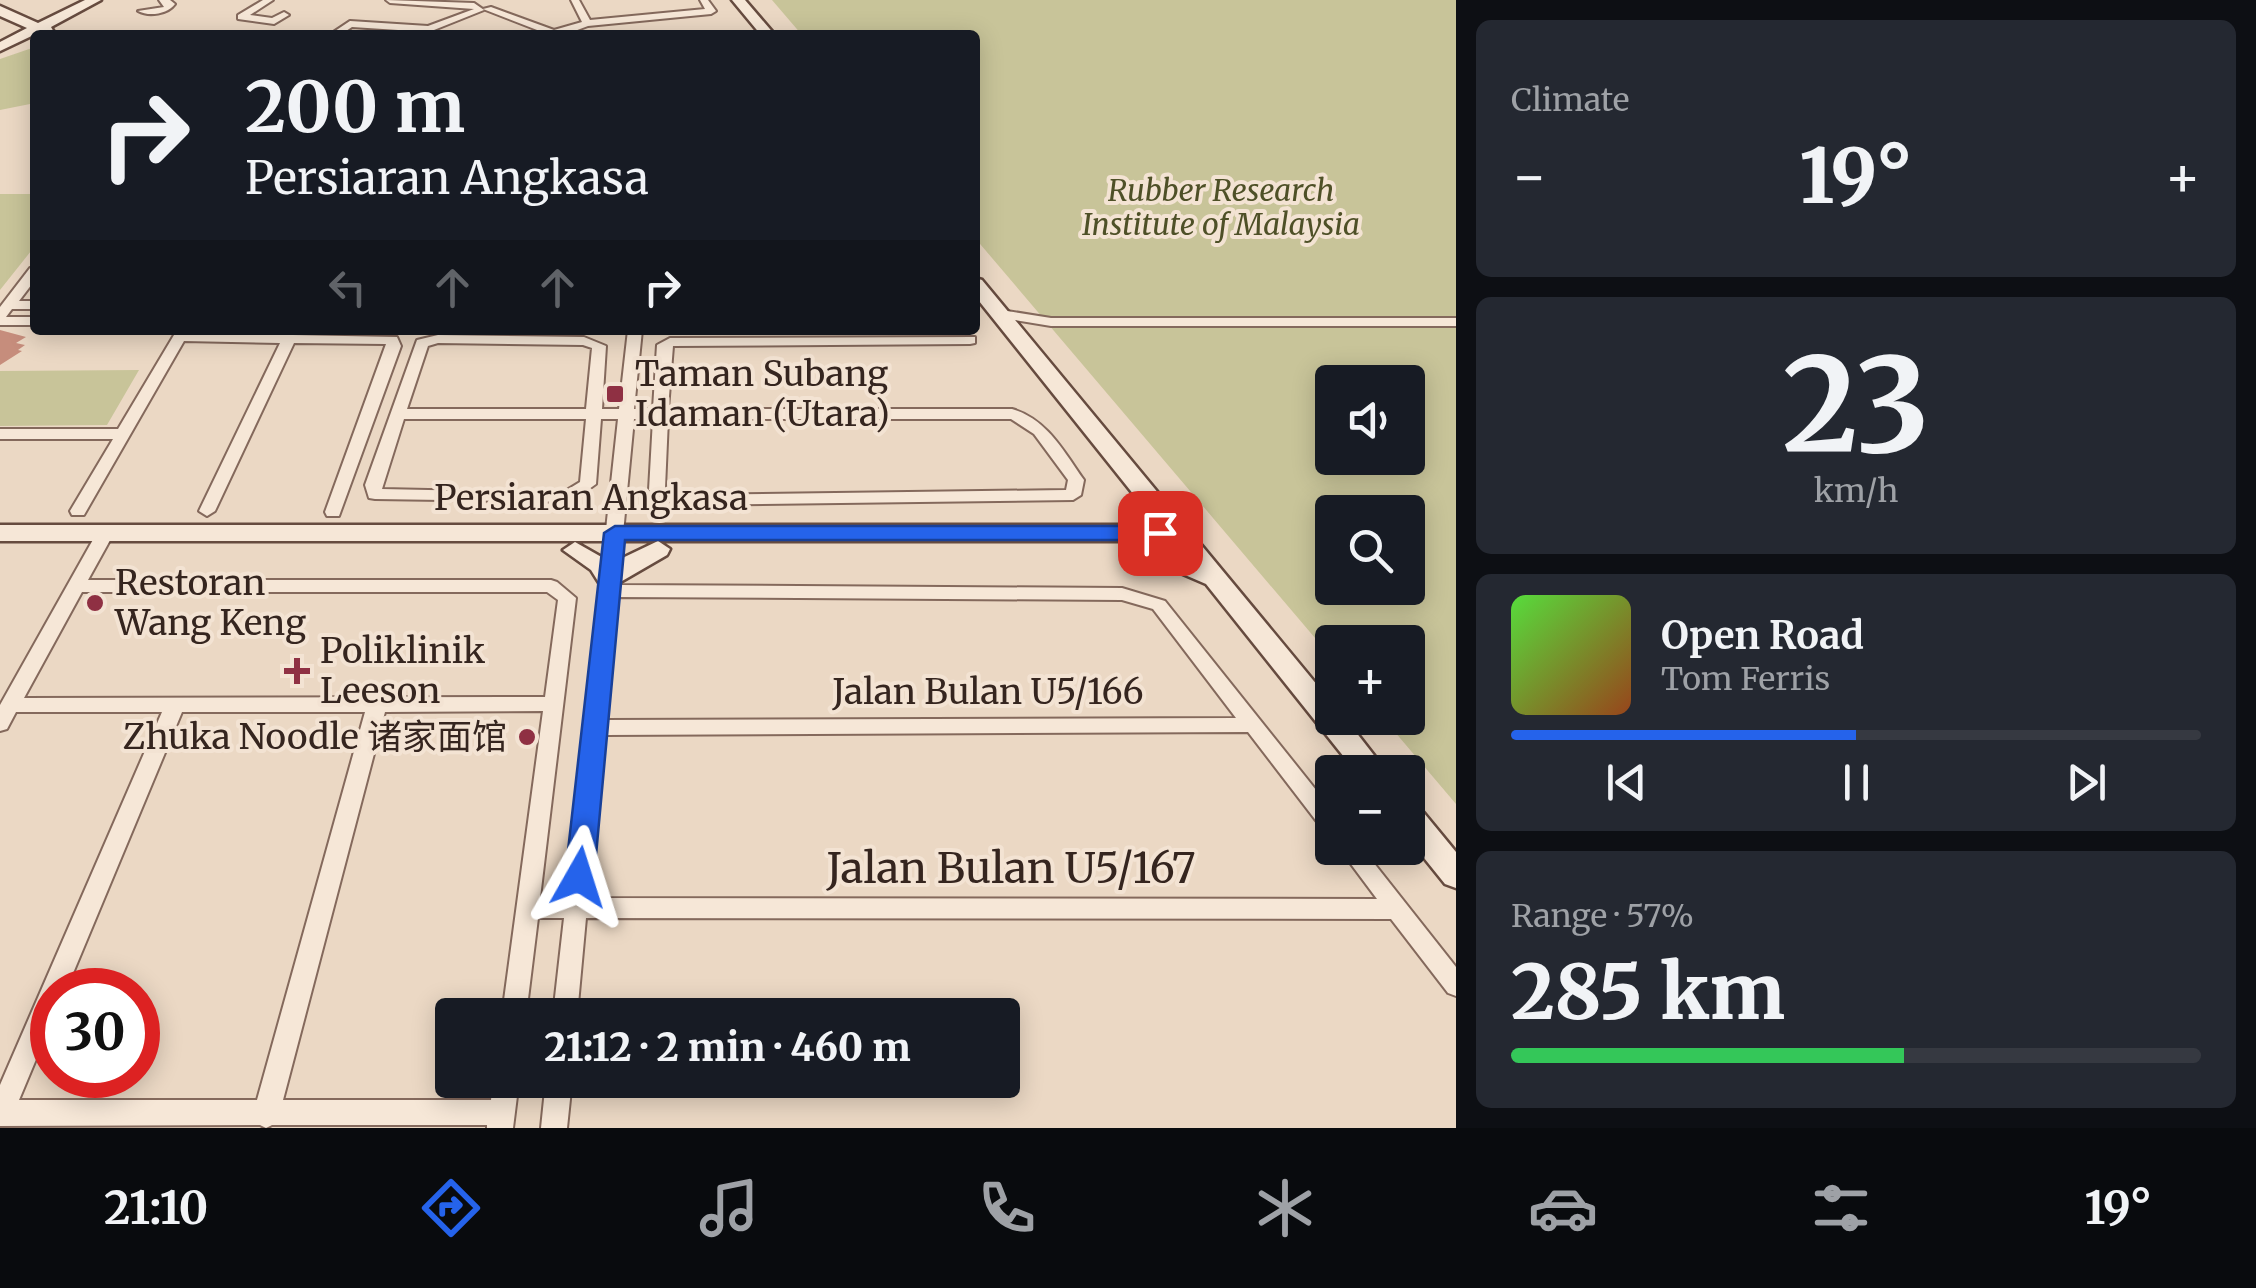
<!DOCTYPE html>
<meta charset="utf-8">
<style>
:root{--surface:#171b24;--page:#242831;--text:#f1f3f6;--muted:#9ea1a6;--line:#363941;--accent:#2563eb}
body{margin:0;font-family:Merriweather,"Noto Sans SC",serif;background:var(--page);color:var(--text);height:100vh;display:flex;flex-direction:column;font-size:38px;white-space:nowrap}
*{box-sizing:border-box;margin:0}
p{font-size:32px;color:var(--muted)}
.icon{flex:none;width:55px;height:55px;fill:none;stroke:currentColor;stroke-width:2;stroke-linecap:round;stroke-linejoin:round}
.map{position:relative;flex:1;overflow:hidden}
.sheet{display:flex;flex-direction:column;gap:20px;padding:20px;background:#0d0f14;width:800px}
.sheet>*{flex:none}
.banner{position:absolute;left:30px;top:30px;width:950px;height:305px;border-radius:10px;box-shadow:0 5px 25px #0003;background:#171b24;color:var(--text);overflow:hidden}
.fabs{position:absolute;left:1315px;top:365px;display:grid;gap:20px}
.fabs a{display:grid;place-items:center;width:110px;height:110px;border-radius:10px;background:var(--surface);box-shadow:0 5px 25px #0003;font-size:50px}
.speed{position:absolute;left:30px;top:968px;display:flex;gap:20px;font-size:50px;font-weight:700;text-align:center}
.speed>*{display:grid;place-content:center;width:130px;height:130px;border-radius:50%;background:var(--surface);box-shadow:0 5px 25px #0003;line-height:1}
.speed .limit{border:15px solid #d22;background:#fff;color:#111}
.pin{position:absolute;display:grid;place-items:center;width:85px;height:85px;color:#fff;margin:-42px;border-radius:20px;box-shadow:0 5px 15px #0006}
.me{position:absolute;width:110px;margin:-55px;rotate:6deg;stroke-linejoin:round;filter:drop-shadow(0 0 8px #0008)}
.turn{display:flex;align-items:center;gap:35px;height:210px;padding:0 50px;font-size:45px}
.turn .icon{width:130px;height:130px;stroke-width:2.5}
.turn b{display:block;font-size:70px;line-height:85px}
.lanes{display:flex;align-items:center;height:95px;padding:0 50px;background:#0003;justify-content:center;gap:50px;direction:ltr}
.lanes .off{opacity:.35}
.big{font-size:75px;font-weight:800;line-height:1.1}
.sheet .tile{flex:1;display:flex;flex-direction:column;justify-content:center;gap:15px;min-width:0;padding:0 35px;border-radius:15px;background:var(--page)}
.sheet .dial{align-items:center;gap:0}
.dial b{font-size:130px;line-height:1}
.song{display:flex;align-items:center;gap:30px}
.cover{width:120px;height:120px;border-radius:15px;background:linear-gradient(135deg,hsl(110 70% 55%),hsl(20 70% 35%))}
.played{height:10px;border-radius:5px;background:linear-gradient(90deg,var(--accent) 50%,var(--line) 50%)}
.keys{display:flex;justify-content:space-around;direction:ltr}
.heat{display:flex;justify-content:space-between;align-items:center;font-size:55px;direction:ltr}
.charge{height:15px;border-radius:8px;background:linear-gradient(90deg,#34c759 57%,var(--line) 0)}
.trip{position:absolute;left:435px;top:998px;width:585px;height:100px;border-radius:10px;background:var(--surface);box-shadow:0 5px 25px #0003;font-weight:800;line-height:100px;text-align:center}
.tabs{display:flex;height:160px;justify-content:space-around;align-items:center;background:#090b0e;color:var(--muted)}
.tabs .icon{width:70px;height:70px}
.tabs .selected{color:var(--accent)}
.tabs b{font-size:45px;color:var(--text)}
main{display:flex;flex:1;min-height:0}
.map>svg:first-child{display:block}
</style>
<main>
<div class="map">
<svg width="1456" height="1128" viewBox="0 0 1456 1128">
<rect width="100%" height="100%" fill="#ebd8c4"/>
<!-- green -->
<path fill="#c8c499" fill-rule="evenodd" d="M772,0H1456V804L1383,718H1408V642H1332V658L975,238V35H802ZM1332,382H1408V458H1332ZM1332,512H1408V588H1332Z
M35,47V103L0,110V59Z
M0,194H35V246L0,290Z
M139,370L107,425L0,426V371Z"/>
<!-- building -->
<path fill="#c68d7c" d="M0,330L26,337L16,343L25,345L18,350L22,351L0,365Z"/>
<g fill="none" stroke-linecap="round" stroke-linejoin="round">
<defs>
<path id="street" d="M159,0H170L175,4C168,14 149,17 138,11L164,7Z
M263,0H273L250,15L272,18L284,12L289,15L274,24L238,19V15Z
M386,0L474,3L484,10L429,32L352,27L340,35H329L350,21L428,26L474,9L390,3Z
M571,0H579L590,20L705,9L700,0H708L716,11L711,14L588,26L564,35H550L483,9L491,7L554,30L582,22Z
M35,267V280L19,301H35V309H12L6,317H35V325H0V307L30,268Z
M1001,310L1051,318H1456V326H1051L996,317L994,314Z
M177,330H191L189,333L397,337L401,346L339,516H327L325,512L386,344L294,343L215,511L207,516L199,511L280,343L184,341L84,515H72L70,511L113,439H0V429H118Z
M628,330H642L634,409H653L657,345L670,338L975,337V343L970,344L673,346L668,409H1012C1047,419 1064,452 1084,480L1081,495L1073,500L679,505L649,490L653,419H634L618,585L1122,588L1165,601L1332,810V833L1324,831L1248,732L604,735L588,898L1377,899L1339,848H1362L1456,967V996L1448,993L1391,919L586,918L577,1015H553L564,918H538L526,1015H502L543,711L385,712L283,1100H491L493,1080H519L513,1128H487V1125H272L266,1128L260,1125L0,1126V1085L162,712H16L7,729L0,731V705L99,529L105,528L114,533L88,580H551L557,582L576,598L540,898H566L618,419H601L596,484L571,502L375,499L369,498L365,485L417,340L438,335L584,337L606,346L602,409H619ZM438,343L583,345L592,348L586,409H407L428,346ZM404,419H586L580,482L562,493L382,489ZM668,419H1011L1034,434L1068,480L1066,490L681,495L665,488ZM82,592H547L558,600L545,697L24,698ZM617,597L1122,600L1153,609L1236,718L605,720ZM182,712H365L257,1100H19L52,1021V990H66Z
M546,1080H572L567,1128H541Z"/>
<path id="secondary" d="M85,0H101L51,27L55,34L40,32L0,51V42L27,28L0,16V6L38,23Z
M732,0H745L775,35H761Z
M975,278L982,280L1332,703V718H1345L1387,772H1356L1206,584L1134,553L1131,547L1137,541H0V525H1158L975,296ZM1149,541H1171L1182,554L1152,541Z
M658,541L670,549L667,555L610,588L601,586L591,570L563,550L575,542L612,563Z
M1408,804L1419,807L1456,852V888L1445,884L1408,838Z"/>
</defs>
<!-- street casing -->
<use href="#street" stroke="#84695c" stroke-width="4"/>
<!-- secondary casing -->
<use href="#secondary" stroke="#664b3f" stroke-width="5"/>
<!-- street -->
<use href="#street" fill="#f6e7d7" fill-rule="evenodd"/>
<!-- secondary -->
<use href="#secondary" fill="#f6e7d7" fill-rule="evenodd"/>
</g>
<!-- route -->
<path fill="#2563eb" stroke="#184099" stroke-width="2.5" d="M615,526H1160L1171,533L1160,540H625L594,877L589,886L579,889L569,886L565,877L604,533Z"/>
<!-- markers -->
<g fill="#8f3043" stroke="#f3e3d3" stroke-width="4">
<rect x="605" y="384" width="20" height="20" rx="5"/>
<circle cx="95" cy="603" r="10"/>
<path d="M292 656h10v10h10v10h-10v10h-10v-10h-10v-10h10z"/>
<circle cx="527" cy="737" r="10"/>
</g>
<g text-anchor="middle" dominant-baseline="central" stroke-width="8" stroke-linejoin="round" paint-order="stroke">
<!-- far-park labels -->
<g font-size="30" font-style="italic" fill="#4e5027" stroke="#f3e3d3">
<text x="1221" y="190">Rubber Research<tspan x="1221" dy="34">Institute of Malaysia</tspan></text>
</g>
<!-- poi labels -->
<g font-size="35" fill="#35251f" stroke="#f3e3d3" text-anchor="start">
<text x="635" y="374">Taman Subang<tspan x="635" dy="40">Idaman (Utara)</tspan></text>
<text x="115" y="583">Restoran<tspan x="115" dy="40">Wang Keng</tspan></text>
<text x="320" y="651">Poliklinik<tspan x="320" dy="40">Leeson</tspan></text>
<text x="507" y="737" text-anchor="end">Zhuka Noodle 诸家面馆</text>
</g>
<!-- street labels -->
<g font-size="35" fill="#35251f" stroke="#f3e3d3">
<text x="591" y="498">Persiaran Angkasa</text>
<text x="988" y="692">Jalan Bulan U5/166</text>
</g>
<!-- near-street labels -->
<g font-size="42" fill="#35251f" stroke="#f3e3d3">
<text x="1011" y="868">Jalan Bulan U5/167</text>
</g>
</g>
</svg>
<div class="fabs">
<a><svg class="icon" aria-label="sound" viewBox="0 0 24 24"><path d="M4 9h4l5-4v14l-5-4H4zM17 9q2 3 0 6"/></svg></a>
<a><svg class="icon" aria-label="search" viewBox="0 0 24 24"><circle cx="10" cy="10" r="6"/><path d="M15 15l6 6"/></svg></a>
<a>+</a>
<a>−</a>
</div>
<div class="speed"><div class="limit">30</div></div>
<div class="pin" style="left:1160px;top:533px;background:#d93025"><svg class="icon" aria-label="arrive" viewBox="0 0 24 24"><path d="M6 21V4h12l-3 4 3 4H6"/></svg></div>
<svg class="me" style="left:579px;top:877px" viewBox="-20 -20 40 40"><path d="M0-17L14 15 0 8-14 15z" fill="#2563eb" stroke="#fff" stroke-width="4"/></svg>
<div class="trip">21:12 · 2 min · 460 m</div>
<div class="banner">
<div class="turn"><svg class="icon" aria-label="right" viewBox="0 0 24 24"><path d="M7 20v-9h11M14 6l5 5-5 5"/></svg><div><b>200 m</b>Persiaran Angkasa</div></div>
<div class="lanes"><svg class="icon off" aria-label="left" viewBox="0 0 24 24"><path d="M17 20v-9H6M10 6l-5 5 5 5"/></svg><svg class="icon off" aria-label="ahead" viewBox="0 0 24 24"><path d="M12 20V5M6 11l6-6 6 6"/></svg><svg class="icon off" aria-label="ahead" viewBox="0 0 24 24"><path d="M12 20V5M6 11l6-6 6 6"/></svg><svg class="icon" aria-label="right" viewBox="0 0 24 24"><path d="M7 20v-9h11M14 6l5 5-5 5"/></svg></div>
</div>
</div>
<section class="sheet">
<div class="tile"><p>Climate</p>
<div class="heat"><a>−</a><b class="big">19°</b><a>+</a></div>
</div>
<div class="tile dial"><b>23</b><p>km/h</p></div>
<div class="tile">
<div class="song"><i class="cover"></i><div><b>Open Road</b><p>Tom Ferris</p></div></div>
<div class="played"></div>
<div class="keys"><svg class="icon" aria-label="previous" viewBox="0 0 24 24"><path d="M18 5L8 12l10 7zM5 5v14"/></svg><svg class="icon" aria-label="pause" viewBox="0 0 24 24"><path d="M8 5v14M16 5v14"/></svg><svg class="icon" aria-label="next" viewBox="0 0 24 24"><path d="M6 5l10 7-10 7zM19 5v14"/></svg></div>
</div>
<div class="tile"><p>Range · 57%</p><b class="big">285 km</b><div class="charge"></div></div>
</section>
</main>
<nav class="tabs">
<b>21:10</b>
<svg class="icon selected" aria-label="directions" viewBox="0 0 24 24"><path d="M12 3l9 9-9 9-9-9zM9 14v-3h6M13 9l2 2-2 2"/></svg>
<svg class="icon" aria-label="music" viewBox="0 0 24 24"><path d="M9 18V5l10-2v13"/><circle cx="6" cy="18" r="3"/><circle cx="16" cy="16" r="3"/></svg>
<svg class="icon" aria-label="phone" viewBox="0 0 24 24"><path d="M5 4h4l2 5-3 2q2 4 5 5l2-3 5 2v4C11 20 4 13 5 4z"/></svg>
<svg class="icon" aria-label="climate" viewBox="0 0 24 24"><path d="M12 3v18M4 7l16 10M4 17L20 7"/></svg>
<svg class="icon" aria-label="car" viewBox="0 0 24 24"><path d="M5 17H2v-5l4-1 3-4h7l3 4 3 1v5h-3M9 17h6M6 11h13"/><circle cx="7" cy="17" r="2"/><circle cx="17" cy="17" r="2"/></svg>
<svg class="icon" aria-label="filters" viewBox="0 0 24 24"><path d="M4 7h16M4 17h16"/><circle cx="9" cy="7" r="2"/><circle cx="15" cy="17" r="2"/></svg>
<b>19°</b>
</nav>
